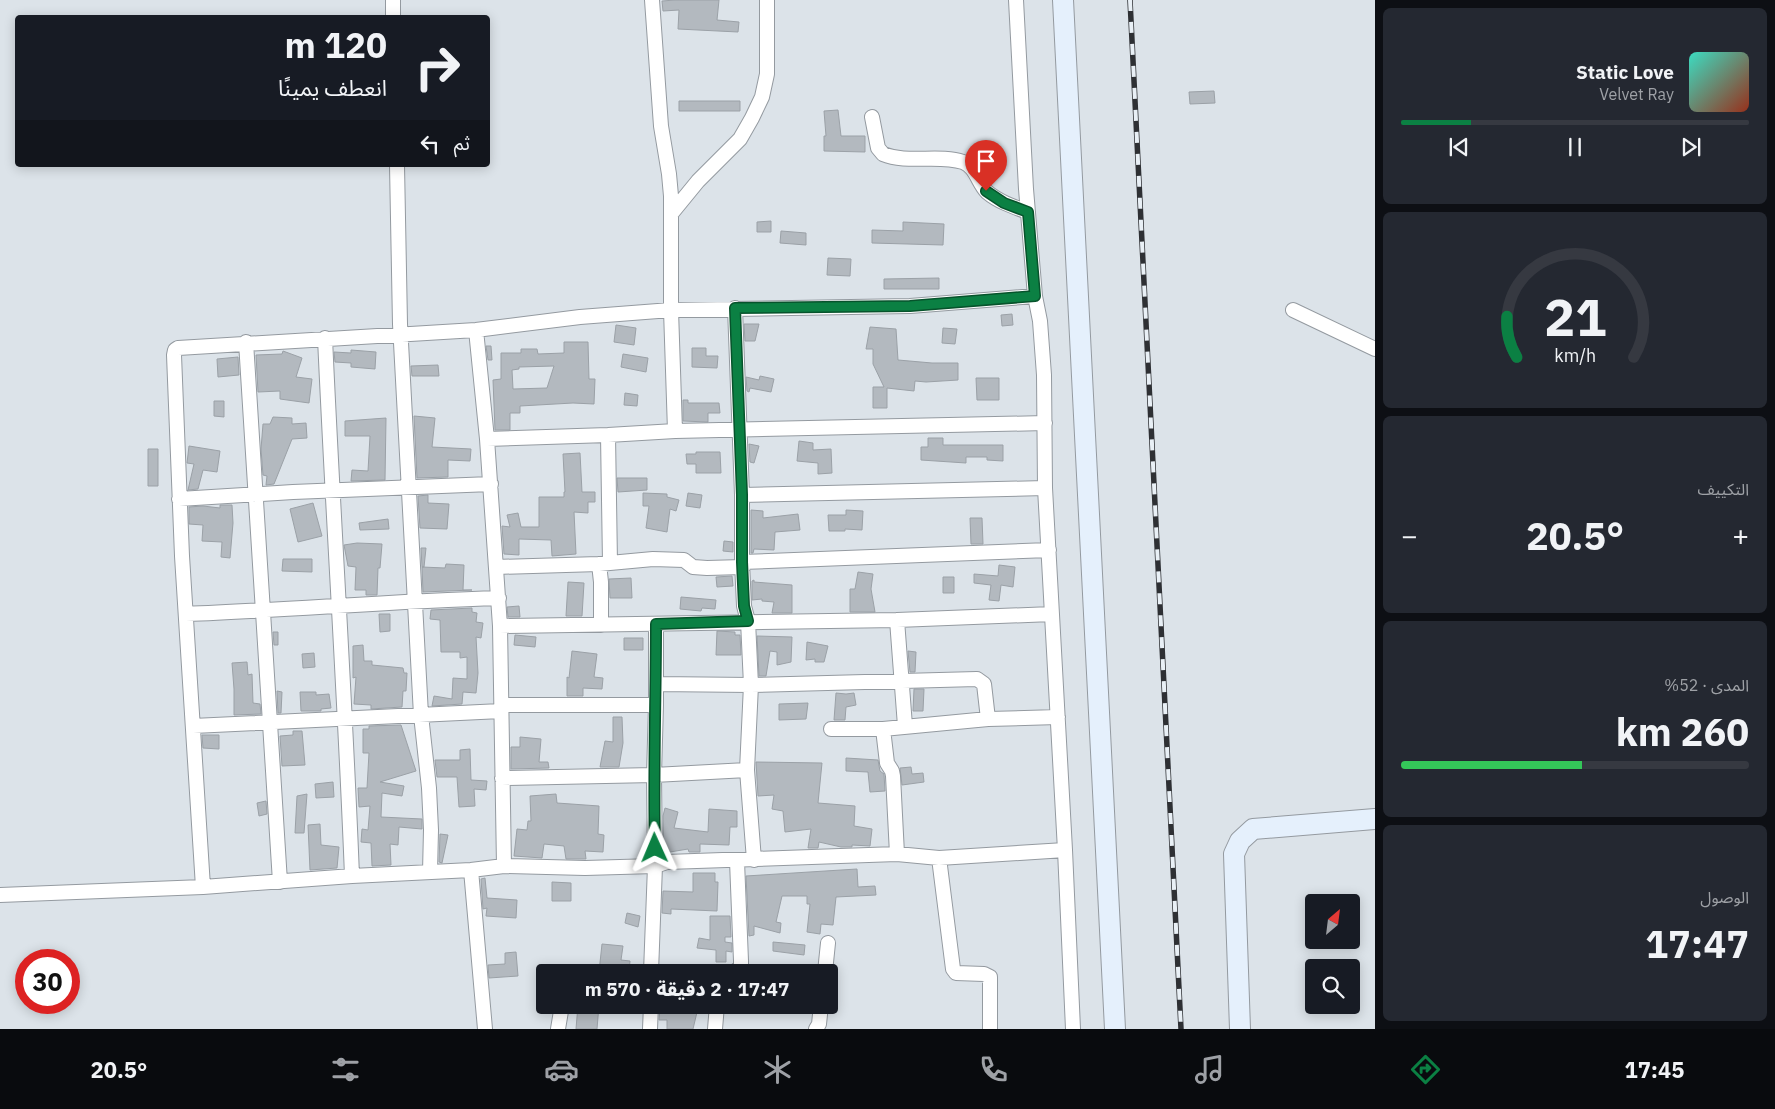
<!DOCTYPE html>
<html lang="ar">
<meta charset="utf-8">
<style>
:root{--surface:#171b24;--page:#242831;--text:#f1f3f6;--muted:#9ea1a6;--line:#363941;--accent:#0b8043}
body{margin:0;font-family:"IBM Plex Sans","Noto Sans Arabic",sans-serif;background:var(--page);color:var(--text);direction:rtl;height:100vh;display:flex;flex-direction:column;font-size:19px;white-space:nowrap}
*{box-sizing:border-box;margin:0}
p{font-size:16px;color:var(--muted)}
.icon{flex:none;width:28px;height:28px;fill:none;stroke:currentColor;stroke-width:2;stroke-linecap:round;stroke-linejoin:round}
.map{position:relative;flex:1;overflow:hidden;direction:ltr}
.panel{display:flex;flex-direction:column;gap:8px;padding:8px;background:#0d0f14;width:400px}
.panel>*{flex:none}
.top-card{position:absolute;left:15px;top:15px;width:475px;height:152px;border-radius:5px;box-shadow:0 2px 12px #0003;direction:rtl;background:#171b24;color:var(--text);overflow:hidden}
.needle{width:32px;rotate:28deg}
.fabs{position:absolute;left:1305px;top:894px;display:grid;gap:10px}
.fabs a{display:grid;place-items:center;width:55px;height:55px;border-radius:5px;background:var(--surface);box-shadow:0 2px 12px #0003;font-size:25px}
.speed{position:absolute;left:15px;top:949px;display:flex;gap:10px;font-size:25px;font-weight:700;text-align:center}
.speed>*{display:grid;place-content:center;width:65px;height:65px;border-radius:50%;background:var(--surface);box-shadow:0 2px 12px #0003;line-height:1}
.speed .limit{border:8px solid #d22;background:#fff;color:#111}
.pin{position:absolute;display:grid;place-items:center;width:42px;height:42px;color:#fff;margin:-51px -21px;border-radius:50% 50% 50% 0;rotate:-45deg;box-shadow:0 0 5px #0007}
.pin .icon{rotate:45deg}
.me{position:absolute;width:55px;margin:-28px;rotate:359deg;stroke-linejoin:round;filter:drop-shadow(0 0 4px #0008)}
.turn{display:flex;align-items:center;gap:18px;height:105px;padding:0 20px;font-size:22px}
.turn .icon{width:65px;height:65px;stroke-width:2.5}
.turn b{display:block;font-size:35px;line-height:42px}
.then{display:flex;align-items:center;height:48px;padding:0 20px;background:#0003;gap:10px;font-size:19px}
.big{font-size:38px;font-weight:800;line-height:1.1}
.panel .tile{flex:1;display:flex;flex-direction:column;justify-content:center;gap:8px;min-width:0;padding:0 18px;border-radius:8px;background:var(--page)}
.panel .dial{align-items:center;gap:0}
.dial svg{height:130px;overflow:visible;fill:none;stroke:var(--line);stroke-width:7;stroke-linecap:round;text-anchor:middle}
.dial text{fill:var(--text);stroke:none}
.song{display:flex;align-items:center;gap:15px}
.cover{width:60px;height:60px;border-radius:8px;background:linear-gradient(135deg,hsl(170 70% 55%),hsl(10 70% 35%))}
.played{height:5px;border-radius:2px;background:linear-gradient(90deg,var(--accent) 20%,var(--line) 20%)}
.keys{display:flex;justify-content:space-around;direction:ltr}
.heat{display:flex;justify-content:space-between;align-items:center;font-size:28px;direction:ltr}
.charge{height:8px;border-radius:4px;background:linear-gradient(90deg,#34c759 52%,var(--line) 0)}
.trip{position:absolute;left:536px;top:964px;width:302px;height:50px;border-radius:5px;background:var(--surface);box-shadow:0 2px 12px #0003;font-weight:800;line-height:50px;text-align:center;direction:rtl}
.tab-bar{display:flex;height:80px;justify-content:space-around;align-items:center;background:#090b0e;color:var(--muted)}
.tab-bar .icon{width:35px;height:35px}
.tab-bar .on{color:var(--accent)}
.tab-bar b{font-size:22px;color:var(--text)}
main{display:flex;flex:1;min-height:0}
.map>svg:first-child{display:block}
</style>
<main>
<section class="panel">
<div class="tile">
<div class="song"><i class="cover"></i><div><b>Static Love</b><p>Velvet Ray</p></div></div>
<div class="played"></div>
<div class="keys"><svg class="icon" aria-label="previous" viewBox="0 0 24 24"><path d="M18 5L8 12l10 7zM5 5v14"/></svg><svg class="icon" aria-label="pause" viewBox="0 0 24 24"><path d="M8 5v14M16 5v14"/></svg><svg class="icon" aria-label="next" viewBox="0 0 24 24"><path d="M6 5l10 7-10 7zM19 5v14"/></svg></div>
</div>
<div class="tile dial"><svg viewBox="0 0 100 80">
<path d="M14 69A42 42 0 1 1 86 69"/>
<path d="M14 69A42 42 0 0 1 8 44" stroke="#0b8043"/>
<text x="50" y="56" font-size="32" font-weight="700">21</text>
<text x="50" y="72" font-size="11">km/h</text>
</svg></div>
<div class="tile"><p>التكييف</p>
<div class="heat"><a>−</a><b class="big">20.5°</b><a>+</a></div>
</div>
<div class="tile"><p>المدى · 52%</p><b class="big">260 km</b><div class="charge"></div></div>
<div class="tile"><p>الوصول</p><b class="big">17:47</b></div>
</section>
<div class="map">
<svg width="1375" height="1029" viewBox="0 0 1375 1029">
<rect width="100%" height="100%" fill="#dce3e9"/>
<!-- building -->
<path fill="#b3b9bf" stroke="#9ba1a7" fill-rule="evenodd" d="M675,0H719L717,20L739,22L738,32L678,29L679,10L663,11L662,1Z
M1214,91L1215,103L1190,104L1189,92Z
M679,101H740V111H679Z
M838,110L841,136H865V152L824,151V136H826L824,111Z
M771,221V232H757V222Z
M903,222L944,224L943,245L872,243V230L903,231Z
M781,231L806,233V245L780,243Z
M828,258L851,259L850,276L827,275Z
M939,278V289H884V279Z
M1012,314L1013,325L1002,326L1001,315Z
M744,324H759L755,341H745Z
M616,325L636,328L634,345L614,342Z
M870,327L896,329L898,360L932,363H958V380L926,382L915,381L914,391L887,388V408H873V387H884L873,364V349H866Z
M943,328L957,329L955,344L942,343Z
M564,342H588L589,379H595L594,404L573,403L520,406V413H510V430H495L493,380L501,379V353H521V349H537L538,354L564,353ZM554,366L547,388L513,389L512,370L519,369V367Z
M486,346H491L492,360H488Z
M692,348H706V356H718L717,368L692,367Z
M351,350L376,352L375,369L351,367V363L335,362L334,352L351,353Z
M283,351L302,358L296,377L312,379L309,403L280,399V391L258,392L256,355L282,354Z
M623,354L648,358L646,372L621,367Z
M238,357L239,375L218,377L217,359Z
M438,365L439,376H412L411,366Z
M760,376L774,379L771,392L750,388L749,392L747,391L746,377L759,380Z
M976,378H999V400H977Z
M625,393L638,395L637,406L624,405Z
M683,400H688V403H719L720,413H708V422L683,421Z
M214,401H224V417L214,416Z
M414,416L435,418L432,447L471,449L470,461L448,460V477L417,478Z
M273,417L292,418V424L306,423L307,438L292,439L274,484L266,485L267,476L263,475L261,449L263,424H270Z
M386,418L385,480L351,481L352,470L368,471L370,436H345V421Z
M928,438H943V445H1003V461L987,460V457H966V463L921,460V447H928Z
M799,441L813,443V450L831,449L832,473L818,474V463L797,461Z
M749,444L759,446L754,463L750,462Z
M189,446L220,451L217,472L203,470L198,489L188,490L194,464L187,463Z
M148,449H158V486H148Z
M696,452H720L721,473H696V464H687L686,454H696Z
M580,453L582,492H595V502H588V513L574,512L576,554L552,556L551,540L519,539V555L504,554L502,526L510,527L507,515L518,513L521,527H539V497H564V492H565L563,454Z
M617,478H647V490L618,492Z
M643,493L667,494V497L679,500L676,511L670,509L667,532L646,528L649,506H643Z
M688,493L702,495L700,508L686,506Z
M428,495V503L449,504L447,529L420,528L418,496Z
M313,503L322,536L298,542L290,509Z
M220,505H232L233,523L230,558L221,557L222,542L202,541L203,525L189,524V507L203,506L220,508Z
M751,510L763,511V518L798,514L800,530L775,532L774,550L754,549L753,553H751Z
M846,510L863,511L862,530L845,529V531H829L828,515H846Z
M970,518H982L983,544H971Z
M388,519L389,529L360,530L359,523Z
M724,541L733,542V552L723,551Z
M357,543L382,544L380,568H378L377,595H366V590H355L356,567L348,566L344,545Z
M421,548H426L424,567H422Z
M283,559H312V572L282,571Z
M446,564L464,565L463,590H472L423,592L422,567L445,568Z
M999,565L1015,567L1013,587L1001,585L999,601L989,600L991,585L974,583V574L998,576Z
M858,572L873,574L871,589L875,612H850V589H855Z
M732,576L733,586L717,587L716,577Z
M943,577H954V593H943Z
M631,578L632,598H610L609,579Z
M754,580V582L792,585V613H772L774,602L762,601V599L752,600V581Z
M568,582L584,583L582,616H566Z
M681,597L716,600L715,609L702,608L701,611L680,609Z
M519,606L520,617H508L507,607Z
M472,608V612L477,613L476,622L483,623L481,638L476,637L478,673L476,693L463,692L462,704L432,706L434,696L452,699L453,678L467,679V657L460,658V652H441L440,620L430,619L431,610Z
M379,614H390V631L380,632Z
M717,631L735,632V635H740L741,655H716Z
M273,632H278V645H274Z
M515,635L536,637L535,647L514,645Z
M757,636L792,637L791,662L777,665V652L770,651L766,676H759Z
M624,638H643V650H624Z
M807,642L828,646L824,662H815V659L806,660Z
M363,645L364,661H372V665L403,668L404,673H407L406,691H403L402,707L371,709V705L354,704L356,677L353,678V646Z
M572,651L597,654L594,677L603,678L602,689L583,688V696H567V677L569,678Z
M908,651L916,652L915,672H910Z
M314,653L315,667L303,668L302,654Z
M247,662L248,675L252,674L253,703L260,704L261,714L234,715V689L232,663Z
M914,689H924L923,711H913Z
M277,691L282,692L281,713H278Z
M300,692H316V695L329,694L331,708L321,709V711H301Z
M836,693L846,694L854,693L856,705L846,707L845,720H834Z
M808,703L806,719L779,720V704Z
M613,717H622L623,743L619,767H600L605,741L613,742Z
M401,725L416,771L380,782L404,786L402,796L382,793L381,817L422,819V829L399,827L398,845L390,844L391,865L372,866L371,843L361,842L362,829L368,830L370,806L359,807L358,788H367L369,753H363V729H369V726Z
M293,731H302L305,765L282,766L280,736L293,735Z
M202,735H219V749L203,748Z
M520,737L541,739L539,762H548L549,768L511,769V747H520Z
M470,749L471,780L487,781L486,790L474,789L475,806L459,807L457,777H437L435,760H460V750Z
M846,758L878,760L880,771L884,774L885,791L870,792L868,772L846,771Z
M756,762L822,763L818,803L855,806L854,826L872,829L870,846L852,845V847H841L819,842L818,848H808L811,829L785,832L783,811L772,809L774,795L758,796Z
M911,767L912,774L923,773L924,782L902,785L900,768Z
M333,782L334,797L316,798L315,784Z
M307,794L304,833H295L297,796Z
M556,794L557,803L599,806L598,834L604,835L603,852L585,851L586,859H566L564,846L544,844L542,858L514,856L517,829L527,830L528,821H531L530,796Z
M266,801L267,814L259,816L257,803Z
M665,808L678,812L674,828L708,832L709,809L737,811V827H730L729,845L700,844V852H689L688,849L664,853L663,816Z
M320,824L321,845L339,847L337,868L310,870L308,825Z
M440,834L448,835L442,863L439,862Z
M857,869L858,887L875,886L876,895L836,897L833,925L821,924L820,934L807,932L810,904H807V896H782L776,922L781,923L780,933L754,926V935L749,936L746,876Z
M693,873H715V882H718L717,911L671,909V914L662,913L663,891L693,892Z
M485,878L487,898L517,900L516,918L486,916L487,908L483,909L481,879Z
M552,882L571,883V901H552Z
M627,913L640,916L638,927L625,923Z
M710,916H730L731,937H725V942L732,943V952L726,951V962H716V950L697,948L699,938L710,940Z
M773,942L805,945L804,955L773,951Z
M602,944L623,946L621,960L630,961L629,972H599Z
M516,952L518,976L489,978L488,965L505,964V953Z
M578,1005H599L597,1029H576Z
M698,1008L693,1029H667V1020H659L660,1009Z"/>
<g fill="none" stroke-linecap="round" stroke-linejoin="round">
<defs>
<path id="street" d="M393,0V18
M652,0L661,126L669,174L671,196V310L675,431
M1016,0L1026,189L1035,296L1040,321L1044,375L1045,488L1065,850L1073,1029
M872,117L878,148L883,154C907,164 939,154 963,162C976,167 978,183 987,192C999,202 1014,207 1028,212
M397,165L400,324L421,715L429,788L431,830L430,872
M671,214L698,181L740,139L752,118L762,97L767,74V0
M735,308L742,495V562L744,606L748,621L751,685L747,770L754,860
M1293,310L1375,349
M476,330L487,439L500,626L504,866
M325,338C333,517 345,696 352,876
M246,342L280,882
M608,435L610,563
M487,439L608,435L675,431L1045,423
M742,495L1045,488
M179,499L293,492L491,484
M742,562L1049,550
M599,564L601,582V625
M496,567L599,564L653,559L684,560L693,567L707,568L743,567
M186,614C290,610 394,601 499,598
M897,620L905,726
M500,626L897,620L1052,614
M656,684L751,685L977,679L984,684L988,719
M501,705H656
M193,726L501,711
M831,729H883L988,719L1058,717
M883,729L887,763L892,771L893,776L897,854
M502,778L654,775L747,770
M939,858L953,969L956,973L984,974L990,977V1029
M471,870L485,1029
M203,887L182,556L174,355L175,350L178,348L476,330L580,317L671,310L910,306L1035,296
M0,895L203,887L352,876L471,870L504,866L585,868L655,866L667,862L897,854L939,858L1065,850
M651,972L655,866L654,775L656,705V624
M734,972L741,967V961L737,861
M825,972L828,943
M558,1029L562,1005
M650,1029L651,1005
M715,1029L717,1005
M816,1029L819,1024L821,1005"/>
<path id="secondary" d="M1063,0L1115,1029
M1240,1029L1234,854L1240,841L1253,829L1375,819"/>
</defs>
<!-- street casing -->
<use href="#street" stroke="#949aa0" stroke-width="16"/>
<!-- secondary casing -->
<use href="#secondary" stroke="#949aa0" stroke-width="22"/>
<!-- street -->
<use href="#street" stroke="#fff" stroke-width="14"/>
<!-- secondary -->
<use href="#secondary" stroke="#e5f0fc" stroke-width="20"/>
<defs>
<path id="rail" d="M1130,0L1181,1029"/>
</defs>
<!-- rail casing -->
<use href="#rail" stroke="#2e3034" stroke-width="5.5"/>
<!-- rail -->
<use href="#rail" stroke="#e9f0f6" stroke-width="4" stroke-dasharray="11" stroke-linecap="butt"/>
</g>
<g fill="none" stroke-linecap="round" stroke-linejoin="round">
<defs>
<path id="route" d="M655,848C653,773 656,699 656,624L748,621L744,606L742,562V495L735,308L910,306L1035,296L1028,212L1004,203L986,191"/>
</defs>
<!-- route casing -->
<use href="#route" stroke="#07532c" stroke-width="12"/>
<!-- route -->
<use href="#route" stroke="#0b8043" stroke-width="9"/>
</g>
</svg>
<div class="fabs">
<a><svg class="needle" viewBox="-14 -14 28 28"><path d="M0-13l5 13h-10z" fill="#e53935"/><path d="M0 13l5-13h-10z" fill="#9ea1a6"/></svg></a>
<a><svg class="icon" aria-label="search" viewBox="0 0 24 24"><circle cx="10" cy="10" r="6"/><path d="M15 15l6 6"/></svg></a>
</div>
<div class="speed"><div class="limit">30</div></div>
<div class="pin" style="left:986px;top:191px;background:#d93025"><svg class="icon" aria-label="arrive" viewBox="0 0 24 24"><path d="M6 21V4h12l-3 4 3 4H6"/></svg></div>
<svg class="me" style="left:655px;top:848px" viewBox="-20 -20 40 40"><path d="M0-17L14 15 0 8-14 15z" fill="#0b8043" stroke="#fff" stroke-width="4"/></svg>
<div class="trip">17:47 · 2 دقيقة · 570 m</div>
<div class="top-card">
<div class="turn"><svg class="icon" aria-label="right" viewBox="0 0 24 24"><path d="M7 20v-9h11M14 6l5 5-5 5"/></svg><div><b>120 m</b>انعطف يمينًا</div></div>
<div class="then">ثم<svg class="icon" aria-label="left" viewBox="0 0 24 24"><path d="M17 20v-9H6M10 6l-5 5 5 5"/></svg></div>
</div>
</div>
</main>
<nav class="tab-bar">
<b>17:45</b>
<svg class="icon on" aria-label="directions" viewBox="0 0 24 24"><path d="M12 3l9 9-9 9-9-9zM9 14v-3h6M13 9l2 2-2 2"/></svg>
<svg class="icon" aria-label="music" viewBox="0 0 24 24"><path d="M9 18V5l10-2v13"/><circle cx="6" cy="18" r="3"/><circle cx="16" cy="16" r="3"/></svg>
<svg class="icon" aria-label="phone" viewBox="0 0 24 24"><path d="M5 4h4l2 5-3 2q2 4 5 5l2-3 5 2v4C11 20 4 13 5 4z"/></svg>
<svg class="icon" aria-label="climate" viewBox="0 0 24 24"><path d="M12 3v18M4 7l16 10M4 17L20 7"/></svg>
<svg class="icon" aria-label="car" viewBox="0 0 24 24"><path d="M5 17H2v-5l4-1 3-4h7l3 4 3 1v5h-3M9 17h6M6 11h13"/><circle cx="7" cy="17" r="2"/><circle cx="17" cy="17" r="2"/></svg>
<svg class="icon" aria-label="filters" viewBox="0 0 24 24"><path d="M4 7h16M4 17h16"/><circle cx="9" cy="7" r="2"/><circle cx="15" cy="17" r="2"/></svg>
<b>20.5°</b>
</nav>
